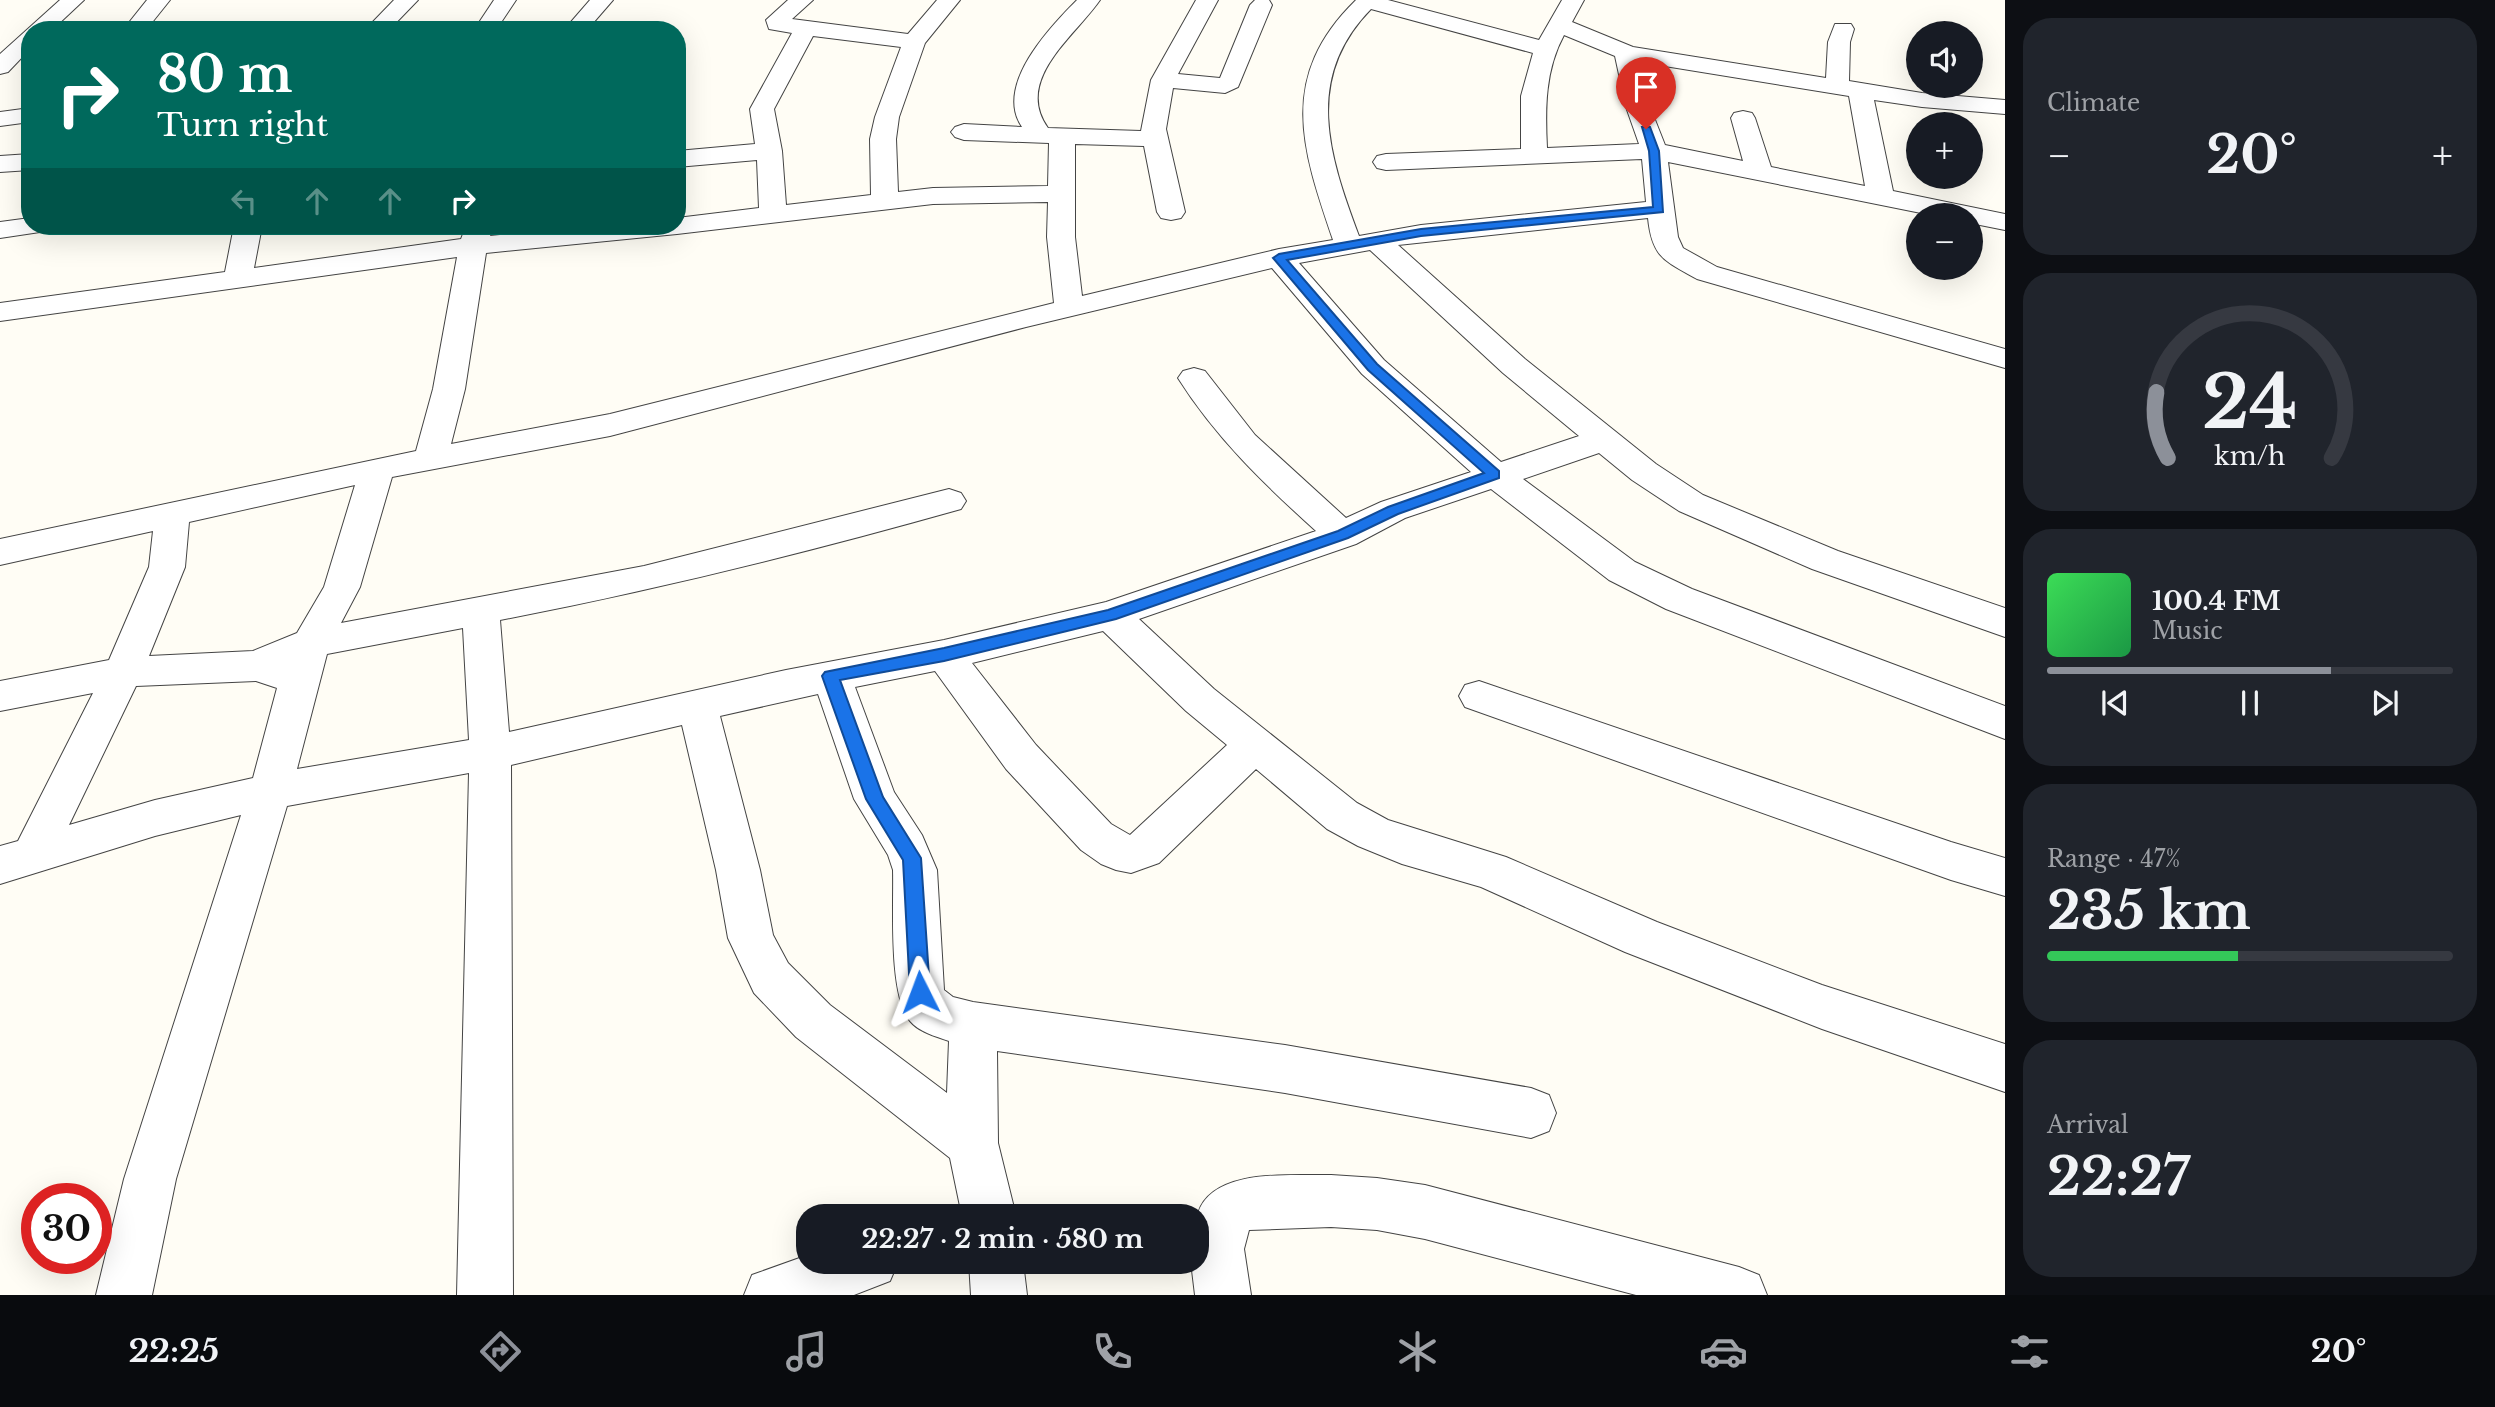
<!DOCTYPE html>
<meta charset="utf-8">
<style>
:root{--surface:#171b24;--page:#20242c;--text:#f1f3f6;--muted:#9ea1a6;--line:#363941;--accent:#8c9099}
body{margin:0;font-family:"Libre Baskerville",serif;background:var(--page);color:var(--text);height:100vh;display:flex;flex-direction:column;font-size:26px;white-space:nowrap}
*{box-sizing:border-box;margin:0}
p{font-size:23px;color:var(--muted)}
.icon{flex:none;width:38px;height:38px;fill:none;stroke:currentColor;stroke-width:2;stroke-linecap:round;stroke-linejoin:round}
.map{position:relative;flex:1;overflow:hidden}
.sheet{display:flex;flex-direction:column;gap:18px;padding:18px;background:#0d0f14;width:490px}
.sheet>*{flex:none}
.top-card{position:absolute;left:21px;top:21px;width:665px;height:214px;border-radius:28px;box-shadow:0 7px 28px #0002;background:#00695c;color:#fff;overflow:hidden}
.controls{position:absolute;left:1906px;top:21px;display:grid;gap:14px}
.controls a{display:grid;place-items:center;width:77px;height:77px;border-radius:50%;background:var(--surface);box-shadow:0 7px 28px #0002;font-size:35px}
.speed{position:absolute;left:21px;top:1183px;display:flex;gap:14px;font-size:35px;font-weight:700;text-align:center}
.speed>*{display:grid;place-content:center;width:91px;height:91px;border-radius:50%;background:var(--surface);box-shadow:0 7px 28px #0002;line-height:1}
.speed .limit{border:10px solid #d22;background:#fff;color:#111}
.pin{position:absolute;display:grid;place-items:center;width:60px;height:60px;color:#fff;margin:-72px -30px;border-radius:50% 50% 50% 0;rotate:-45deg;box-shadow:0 0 7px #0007}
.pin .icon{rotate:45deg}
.me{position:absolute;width:77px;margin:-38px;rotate:357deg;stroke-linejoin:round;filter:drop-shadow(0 0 5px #0008)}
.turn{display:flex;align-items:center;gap:24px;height:147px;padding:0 21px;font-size:32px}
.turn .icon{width:91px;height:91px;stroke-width:2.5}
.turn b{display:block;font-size:49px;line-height:60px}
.lanes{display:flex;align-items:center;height:66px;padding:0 21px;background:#0003;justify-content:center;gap:35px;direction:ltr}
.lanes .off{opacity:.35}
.big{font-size:52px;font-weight:700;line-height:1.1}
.sheet .card{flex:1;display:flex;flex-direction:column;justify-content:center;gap:10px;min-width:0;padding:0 24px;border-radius:28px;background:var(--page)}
.sheet .dial{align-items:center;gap:0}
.dial svg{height:182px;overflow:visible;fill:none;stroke:var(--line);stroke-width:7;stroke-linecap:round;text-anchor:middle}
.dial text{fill:var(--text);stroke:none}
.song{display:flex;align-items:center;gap:21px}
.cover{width:84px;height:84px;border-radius:10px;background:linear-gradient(135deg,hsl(130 70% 55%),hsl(140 70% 35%))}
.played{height:7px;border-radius:4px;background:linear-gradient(90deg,var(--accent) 70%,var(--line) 70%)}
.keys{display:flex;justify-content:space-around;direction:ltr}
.heat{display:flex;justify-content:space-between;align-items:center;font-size:38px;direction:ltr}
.charge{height:10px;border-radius:5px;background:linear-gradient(90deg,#34c759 47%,var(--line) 0)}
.trip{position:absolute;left:796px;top:1204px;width:413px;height:70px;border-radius:28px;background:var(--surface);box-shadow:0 7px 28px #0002;font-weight:700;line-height:70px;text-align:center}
.tabs{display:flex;height:112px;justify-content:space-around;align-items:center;background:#090b0e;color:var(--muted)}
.tabs .icon{width:49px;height:49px}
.tabs .on{color:var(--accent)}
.tabs b{font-size:32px;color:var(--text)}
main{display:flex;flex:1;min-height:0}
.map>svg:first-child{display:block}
</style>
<main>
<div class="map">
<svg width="2005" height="1295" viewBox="0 0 2005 1295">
<rect width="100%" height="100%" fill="#fffdf5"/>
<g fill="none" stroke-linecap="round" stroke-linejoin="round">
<defs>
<path id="minor" d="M60,0H84L52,30H30V49L8,72L0,74V54Z
M147,0H170L146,30H123Z
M394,0H418L389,30H365Z
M494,0H516L496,30H474Z
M590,0H613L587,30H564Z
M788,0H813L792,19L908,34L937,0H960L925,43L899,117L896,139L898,192L933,188L1048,186L1049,143L964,140L955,137L951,132L955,127L964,124L1022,127C994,86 1049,28 1077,0H1100C1076,35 1013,80 1048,128L1141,131L1151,80L1196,0H1218L1178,74L1220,78L1250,5L1255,0H1269L1272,5L1238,87L1225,93L1173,88L1166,129L1185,212L1181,218L1171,220L1161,218L1157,212L1144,146L1075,144V237L1082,296L1279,249L1333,240C1302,149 1277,77 1356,0H1388L1539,40L1562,0H1584L1572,22L1633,47L1826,78L1828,42L1835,24H1851L1854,29L1850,42L1849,81L1922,93L2005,100V114L1922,107L1874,100L1893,191L2005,214V230L1970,223V215H1931L1668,162L1678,237L1683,248L1717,267L2005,349V368L1697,279C1665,261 1652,258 1648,218L1398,245L1525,359L1656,464L1703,495L1838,551L2005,608V637L1812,569L1679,511L1632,480L1599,453L1523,479L1635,562L1692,589L2005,706V739L1666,609L1609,580L1491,489L1405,518L1356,544L1139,619L1214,689L1357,803L1388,820L1506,857L1657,922L1822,985L2005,1044V1092L1822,1029L1625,952L1481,887L1402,864L1358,846L1327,829L1256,769L1159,863L1131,873L1116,870L1101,864L1081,850L1006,769L935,671L855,687L894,792L922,835L937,870L944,990L953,997L973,1002L1285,1045L1531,1088L1549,1095L1556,1113L1549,1131L1531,1138L1285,1093L997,1051L998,1143L1016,1216H962L950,1158L796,1037L754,993L728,938L716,870L682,725L511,765L513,1295H457L469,773L287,806L176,1179L152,1295H96L124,1179L241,815L155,836L0,884V846L18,841L93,693L0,711V681L109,660L149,567L153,531L0,565V539L416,451L433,389L457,257L0,321V303L225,272L234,226H262L254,268L461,239L466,226H494L490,236L594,226H677V218L759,208L757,160L677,167V151L755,144L750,109L792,33L769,29L766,20ZM1371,9L1533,53L1521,96V149L1386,154L1377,156L1373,162L1377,168L1386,170L1642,159L1646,202L1421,225L1359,236C1329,156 1303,78 1371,9ZM1564,35L1615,56L1626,107L1639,144L1547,148C1545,108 1545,70 1564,35ZM813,36L901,47L875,117L870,139L871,195L786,205L782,151L774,109ZM1640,62L1849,96L1865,186L1771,167L1755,118L1752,113L1743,111L1734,113L1731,118L1743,161L1665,145L1650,107ZM1048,202L1047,237L1054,303L610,414L451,444L465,389L486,253L677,234L933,204ZM1370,250L1503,373L1579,436L1501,462L1384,360L1299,263ZM1272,268L1362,374L1471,472L1381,502L1346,518L1255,435L1205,371L1194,368L1183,371L1178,378C1216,438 1264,484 1316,531L1106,602L944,640L786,670L509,732L500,620C656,590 809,552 961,509L966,501L961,493L949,489L644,566L341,623L360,587L392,477L610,436L1026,327ZM355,485L324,587L297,633L253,651L149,656L185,567L189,522ZM463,628L469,740L297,769L327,654ZM1103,631L1186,711L1227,745L1130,835L1111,824L1036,745L972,663ZM256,681L277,688L253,778L155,800L69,825L136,686ZM818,694L854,799L888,855L893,870C894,906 888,994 910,1021C919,1032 935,1036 949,1041L947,1093L830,1005L788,963L773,935L760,870L720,716Z
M30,108V122L0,126V112Z
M30,154V170L0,172V156Z
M30,218V226H44L40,232L0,238V222Z
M1479,681L1951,842L2005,858V896L1951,880L1465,707L1459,696L1465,685Z
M1331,1175L1377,1178L1425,1185L1739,1267L1759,1275L1767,1295H1636L1425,1239L1377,1230L1331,1227L1249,1230L1244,1249L1251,1295H1195L1191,1262H1197C1197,1247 1194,1226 1198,1213C1213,1167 1293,1176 1331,1175Z
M808,1255V1262H898L890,1281L854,1295H744L752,1275Z
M969,1262H1023L1027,1295H971Z"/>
</defs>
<!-- minor casing -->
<use href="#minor" stroke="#444" stroke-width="2"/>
<!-- minor -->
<use href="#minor" fill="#fff" fill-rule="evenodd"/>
</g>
<!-- route -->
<path fill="#1a73e8" stroke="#114b97" stroke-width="2" d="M1642,127H1650L1659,151L1663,212L1421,236L1287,260L1377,364L1499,471V478L1398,514L1348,538L1116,619L944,661L840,680L883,797L921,858L930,992L927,998L920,1001L913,998L910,992L903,860L866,799L822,676L825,672L944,648L1108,610L1338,531L1388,507L1484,473L1368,370L1273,258L1279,254L1421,229L1653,207L1649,151Z"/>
</svg>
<div class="controls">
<a><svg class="icon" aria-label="sound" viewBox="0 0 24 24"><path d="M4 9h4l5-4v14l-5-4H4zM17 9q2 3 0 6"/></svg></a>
<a>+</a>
<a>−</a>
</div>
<div class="speed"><div class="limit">30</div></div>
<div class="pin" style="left:1646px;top:129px;background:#d93025"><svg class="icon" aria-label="arrive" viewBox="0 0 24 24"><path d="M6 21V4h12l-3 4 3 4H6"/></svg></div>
<svg class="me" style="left:920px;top:992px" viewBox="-20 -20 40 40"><path d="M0-17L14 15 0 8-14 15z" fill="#1a73e8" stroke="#fff" stroke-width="4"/></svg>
<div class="trip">22:27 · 2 min · 580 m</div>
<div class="top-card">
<div class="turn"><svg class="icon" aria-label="right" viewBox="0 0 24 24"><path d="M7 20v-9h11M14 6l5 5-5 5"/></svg><div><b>80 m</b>Turn right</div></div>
<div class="lanes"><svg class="icon off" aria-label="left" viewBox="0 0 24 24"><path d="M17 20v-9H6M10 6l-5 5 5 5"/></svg><svg class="icon off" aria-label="ahead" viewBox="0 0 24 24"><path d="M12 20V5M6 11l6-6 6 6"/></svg><svg class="icon off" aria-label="ahead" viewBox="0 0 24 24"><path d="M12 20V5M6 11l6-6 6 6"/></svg><svg class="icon" aria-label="right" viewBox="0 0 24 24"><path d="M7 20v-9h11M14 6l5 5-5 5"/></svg></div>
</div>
</div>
<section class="sheet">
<div class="card"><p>Climate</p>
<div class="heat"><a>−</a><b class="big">20°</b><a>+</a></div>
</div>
<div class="card dial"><svg viewBox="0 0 100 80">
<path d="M14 69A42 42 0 1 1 86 69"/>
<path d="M14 69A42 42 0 0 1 9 40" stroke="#8c9099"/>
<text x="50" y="56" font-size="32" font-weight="700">24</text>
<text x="50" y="72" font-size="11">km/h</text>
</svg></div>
<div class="card">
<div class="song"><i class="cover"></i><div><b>100.4 FM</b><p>Music</p></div></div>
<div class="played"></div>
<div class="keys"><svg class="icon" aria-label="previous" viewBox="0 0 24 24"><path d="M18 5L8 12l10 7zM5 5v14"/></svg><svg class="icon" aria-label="pause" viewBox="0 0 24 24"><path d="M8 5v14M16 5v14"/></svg><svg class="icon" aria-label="next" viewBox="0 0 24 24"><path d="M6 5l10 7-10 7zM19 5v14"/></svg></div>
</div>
<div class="card"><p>Range · 47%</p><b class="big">235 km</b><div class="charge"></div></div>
<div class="card"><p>Arrival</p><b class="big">22:27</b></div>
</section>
</main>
<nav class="tabs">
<b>22:25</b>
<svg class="icon on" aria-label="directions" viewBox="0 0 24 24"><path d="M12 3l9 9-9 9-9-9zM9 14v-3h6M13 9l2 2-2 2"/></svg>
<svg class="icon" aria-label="music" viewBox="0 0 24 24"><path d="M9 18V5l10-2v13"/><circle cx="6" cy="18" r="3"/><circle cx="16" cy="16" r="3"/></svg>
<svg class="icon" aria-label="phone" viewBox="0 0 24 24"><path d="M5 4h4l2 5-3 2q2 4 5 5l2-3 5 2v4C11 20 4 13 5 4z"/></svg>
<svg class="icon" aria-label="climate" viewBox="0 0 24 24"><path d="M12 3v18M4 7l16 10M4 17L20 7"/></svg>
<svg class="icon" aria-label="car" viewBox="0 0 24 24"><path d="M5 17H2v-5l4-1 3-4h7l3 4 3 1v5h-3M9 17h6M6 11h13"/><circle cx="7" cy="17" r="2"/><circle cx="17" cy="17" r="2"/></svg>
<svg class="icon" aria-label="filters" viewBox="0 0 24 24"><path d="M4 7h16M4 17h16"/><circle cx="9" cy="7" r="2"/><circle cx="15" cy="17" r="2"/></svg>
<b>20°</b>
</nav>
